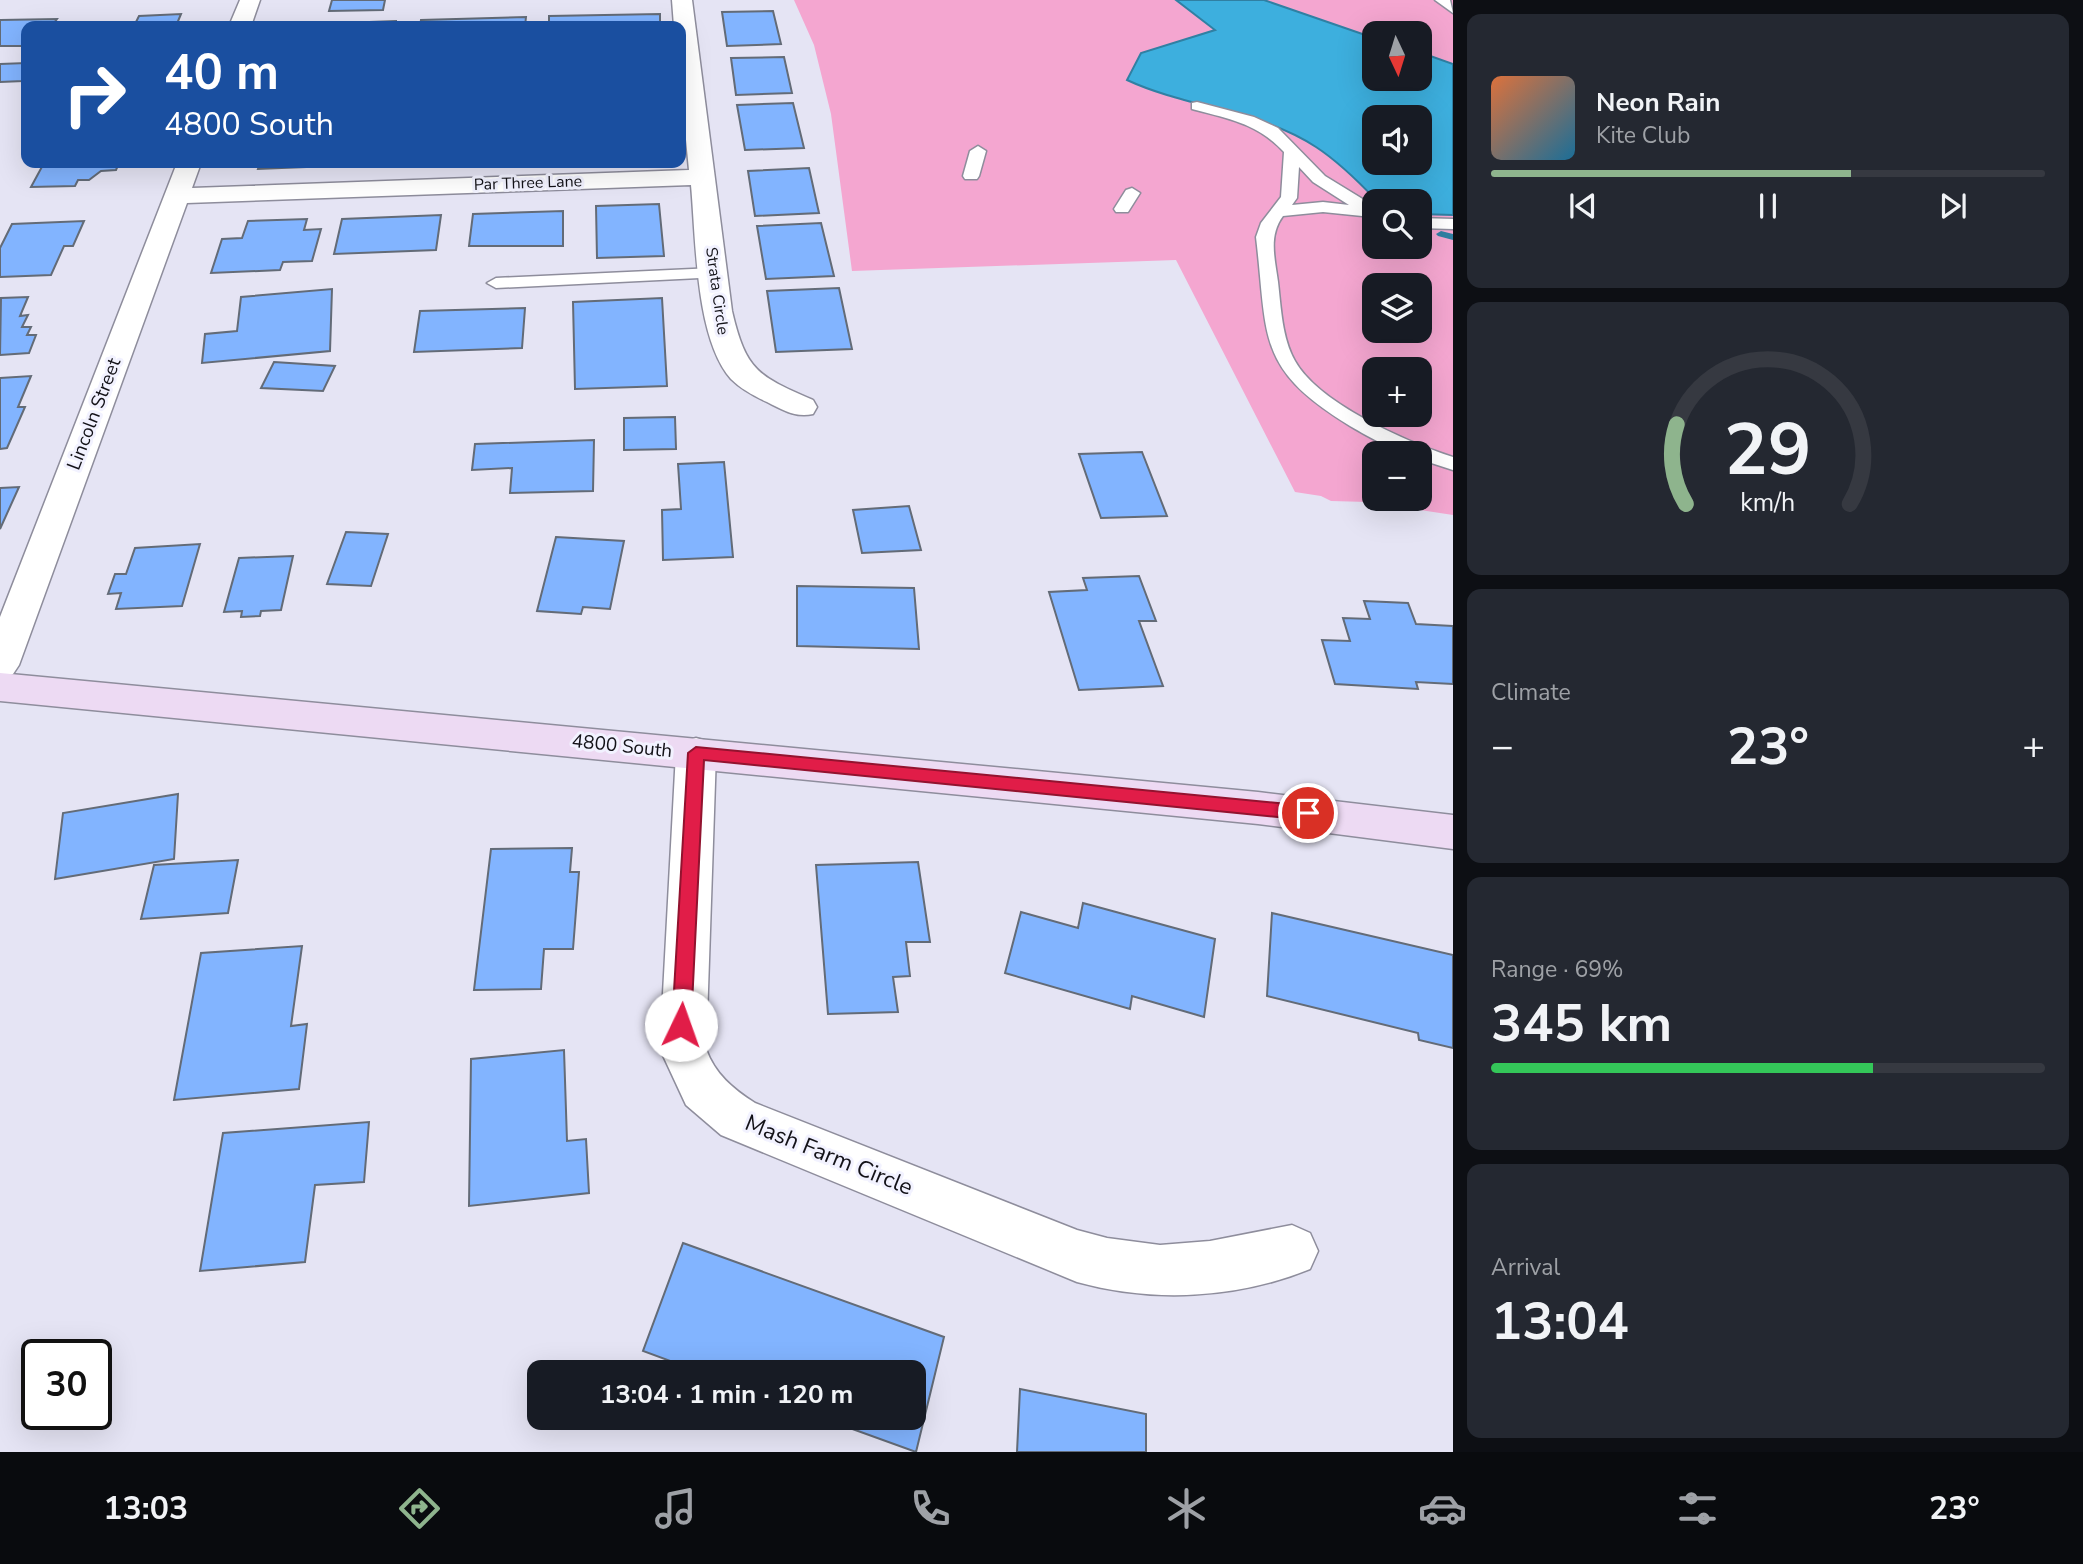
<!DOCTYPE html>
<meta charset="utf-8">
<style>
:root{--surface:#171b24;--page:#242831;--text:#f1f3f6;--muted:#9ea1a6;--line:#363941;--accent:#8eb48d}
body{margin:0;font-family:"Nunito Sans",sans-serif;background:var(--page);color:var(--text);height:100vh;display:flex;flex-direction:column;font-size:26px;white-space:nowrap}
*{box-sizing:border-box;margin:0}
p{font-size:23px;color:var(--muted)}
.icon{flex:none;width:38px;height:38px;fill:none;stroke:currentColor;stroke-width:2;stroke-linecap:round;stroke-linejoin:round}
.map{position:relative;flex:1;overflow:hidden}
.panel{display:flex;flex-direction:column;gap:14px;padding:14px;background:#0d0f14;width:630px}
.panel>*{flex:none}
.banner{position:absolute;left:21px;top:21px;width:665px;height:147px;border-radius:14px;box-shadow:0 7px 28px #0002;background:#1a4fa0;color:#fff;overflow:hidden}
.needle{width:46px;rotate:176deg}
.buttons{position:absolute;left:1362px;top:21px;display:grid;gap:14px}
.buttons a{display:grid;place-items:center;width:70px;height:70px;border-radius:14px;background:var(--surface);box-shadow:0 7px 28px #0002;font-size:35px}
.speed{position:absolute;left:21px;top:1339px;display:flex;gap:14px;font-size:35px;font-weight:700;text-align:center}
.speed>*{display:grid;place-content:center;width:91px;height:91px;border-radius:50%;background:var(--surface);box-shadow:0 7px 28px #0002;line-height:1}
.speed .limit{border:4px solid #111;border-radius:10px;background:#fff;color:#111}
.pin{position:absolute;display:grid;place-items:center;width:60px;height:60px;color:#fff;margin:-30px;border:4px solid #fff;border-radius:50%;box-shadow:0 2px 7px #0007}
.me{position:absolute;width:77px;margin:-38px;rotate:3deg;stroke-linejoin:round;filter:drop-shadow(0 0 5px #0008)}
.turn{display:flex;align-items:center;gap:24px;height:147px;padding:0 28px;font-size:32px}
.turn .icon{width:91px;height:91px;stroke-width:2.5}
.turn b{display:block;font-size:49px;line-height:60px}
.big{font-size:52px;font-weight:700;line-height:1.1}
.panel .tile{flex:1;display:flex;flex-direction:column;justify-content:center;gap:10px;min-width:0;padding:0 24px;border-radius:14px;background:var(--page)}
.panel .dial{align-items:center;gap:0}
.dial svg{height:182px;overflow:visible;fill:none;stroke:var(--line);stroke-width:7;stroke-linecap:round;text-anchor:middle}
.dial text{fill:var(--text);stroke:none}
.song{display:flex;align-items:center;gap:21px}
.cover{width:84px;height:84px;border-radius:10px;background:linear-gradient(135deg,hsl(20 70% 55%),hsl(200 70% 35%))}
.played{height:7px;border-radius:4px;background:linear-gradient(90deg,var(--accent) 65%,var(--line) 65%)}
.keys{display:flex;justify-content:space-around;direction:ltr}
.heat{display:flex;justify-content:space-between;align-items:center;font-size:38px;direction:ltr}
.charge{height:10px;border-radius:5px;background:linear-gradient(90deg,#34c759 69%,var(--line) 0)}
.trip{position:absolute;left:527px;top:1360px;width:399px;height:70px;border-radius:14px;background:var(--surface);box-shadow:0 7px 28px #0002;font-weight:700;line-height:70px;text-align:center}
.menu{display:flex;height:112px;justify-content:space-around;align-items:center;background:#090b0e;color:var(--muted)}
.menu .icon{width:49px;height:49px}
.menu .on{color:var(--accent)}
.menu b{font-size:32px;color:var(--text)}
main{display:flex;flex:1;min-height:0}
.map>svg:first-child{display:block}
</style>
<main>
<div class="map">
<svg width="1453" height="1452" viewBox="0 0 1453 1452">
<rect width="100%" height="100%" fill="#e5e4f4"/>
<!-- green -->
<path fill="#f4a6d0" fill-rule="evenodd" d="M794,0H1453V515L1368,502L1331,501L1321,496L1295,492L1176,260L852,271L831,114L814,45ZM1374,33H1419V79H1374ZM1374,117H1419V163H1374ZM1374,201H1419V247H1374ZM1374,285H1419V331H1374ZM1374,369H1419V415H1374ZM1374,453H1419V499H1374Z"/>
<!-- water -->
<path fill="#3dafde" stroke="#3080a3" stroke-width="2" fill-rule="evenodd" d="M1176,0H1264L1374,38V79H1419V52L1453,64V215L1419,214V201H1377C1359,182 1339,162 1316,147C1260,110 1187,108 1127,80L1141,53L1215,30ZM1374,117H1419V163H1374Z"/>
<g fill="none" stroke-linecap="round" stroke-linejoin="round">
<!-- stream -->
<path fill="#3080a3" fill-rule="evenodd" d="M1441,231L1453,234V240L1438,236L1436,234Z"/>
</g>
<!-- building -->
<path fill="#82b4ff" stroke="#636b77" stroke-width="2" d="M332,0H385L383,10L329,11Z
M773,11L781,44L727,46L722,12Z
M181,14L176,26H134L139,16Z
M660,14V26H549V16Z
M526,17L525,26H420L421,20Z
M57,19L52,26H26V46H0V20Z
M396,21V26H285V25Z
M784,57L792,93L736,95L731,58Z
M26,63L23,81L0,82V64Z
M793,103L804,148L745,150L737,105Z
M44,163H119L116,170L101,171L89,180H78L75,186L31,187Z
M260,163H332L331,166L258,169Z
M809,168L819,213L755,216L748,171Z
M659,204L664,256L597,258L596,206Z
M563,211V246H469L473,214Z
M441,215L436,250L334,254L342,219Z
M307,219L304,230L321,229L312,261L283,262L280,270L211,273L222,239L242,238L248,221Z
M84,221L73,246H64L51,275L0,277V248L12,224Z
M821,223L834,276L766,279L757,226Z
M839,288L852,349L776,352L767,291Z
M332,289L330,351L202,363L205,334L237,331L241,297Z
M28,297L20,316L28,315L22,327H31L27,335H36L29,353L0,355L1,298Z
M662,298L667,386L575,389L573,302Z
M525,308L522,348L414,352L420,311Z
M274,362L335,366L323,391L261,388Z
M31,376L18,407H25L7,448L0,449V378Z
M675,417L676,449L624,450V418Z
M594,440L593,491L510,493L512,468L472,470L475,444Z
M1142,452L1167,516L1101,518L1079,454Z
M724,462L733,557L663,560L662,510L681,509L678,464Z
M19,487L0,529V488Z
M909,506L921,550L862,553L853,510Z
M346,532L388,534L371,586L327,584Z
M556,537L624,541L610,609L583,607L581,614L537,611Z
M200,544L182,606L116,609L121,593L108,594L115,574H126L135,548Z
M293,556L281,610L261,611L260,616L241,617L242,611L224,612L239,558Z
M1139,576L1156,621H1139L1163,686L1079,690L1049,592L1087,590L1083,578Z
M797,586L914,588L919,649L797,646Z
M1364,601L1408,603L1416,624L1453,626V684L1416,682L1418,689L1335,684L1322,640L1350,641L1343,618L1370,619Z
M178,794L174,859L55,879L63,813Z
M572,848L570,872H579L573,949H544L541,989L474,990L491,849Z
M238,860L228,913L141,919L154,865Z
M918,862L930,942H906L910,976L893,977L898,1012L828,1014L816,865Z
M1083,903L1215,939L1204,1017L1132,996L1130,1009L1005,973L1021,912L1078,928Z
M1272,913L1453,955V1048L1419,1040L1418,1033L1267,996Z
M302,946L291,1026L307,1024L299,1089L174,1100L201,953Z
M564,1050L567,1141L586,1139L589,1193L469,1206L471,1059Z
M369,1122L364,1182L315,1185L305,1262L200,1271L223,1133Z
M683,1243L944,1337L916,1452L822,1418H914V1372H700L643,1351Z
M1020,1389L1146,1414V1452H1017Z"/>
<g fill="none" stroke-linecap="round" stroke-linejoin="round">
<defs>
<path id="lane" d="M1435,0H1450L1453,13Z
M1197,102L1254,117L1278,128L1325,176L1374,206L1372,217L1323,212L1283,216C1268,236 1275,259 1278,282C1281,308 1282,338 1295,361C1319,404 1407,442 1453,457V470L1419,459V453C1395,453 1371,438 1350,426C1255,368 1268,337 1256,237L1261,223L1281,197L1284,152C1257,123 1229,119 1192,109V103ZM1299,167L1313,182L1349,205L1323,202L1292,205L1297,198Z
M978,146L986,151L979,176L977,179H965L963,176L970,151Z
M1132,188L1140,193L1128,212H1116L1114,209L1126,190Z
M1419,218L1453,219V229L1419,228Z
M714,268L723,273L720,277L496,288L487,283L496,278Z"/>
<path id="street" d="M240,0H260L251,26H229Z
M672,0H692L732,311C746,371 758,376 813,400L817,407L813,414C796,418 783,410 767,402C754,396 741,389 731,379C695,338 696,238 691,185L187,203L19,665L13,674L0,678V617L177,163H201L192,188L689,170L681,89V26H674Z
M696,738L710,742L716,753L706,1049C715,1074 733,1089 755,1103L1077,1230L1107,1238L1160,1245L1210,1241L1292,1225L1310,1233L1318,1251L1310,1269C1237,1299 1152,1303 1077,1282L721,1135L686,1105L660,1049L676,753L682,742Z"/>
<path id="secondary" d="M0,673L1258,792L1453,815V849L1258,824L0,701Z"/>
</defs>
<!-- lane casing -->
<use href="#lane" stroke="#8e8d9c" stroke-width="3"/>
<!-- street casing -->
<use href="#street" stroke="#8e8d9c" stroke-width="3"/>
<!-- secondary casing -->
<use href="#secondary" stroke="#8e8d9c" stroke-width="3"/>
<!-- lane -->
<use href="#lane" fill="#fff" fill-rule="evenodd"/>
<!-- street -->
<use href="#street" fill="#fff" fill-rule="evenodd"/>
<!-- secondary -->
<use href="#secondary" fill="#eddaf3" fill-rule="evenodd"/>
</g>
<!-- route -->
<path fill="#e11d48" stroke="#92132f" stroke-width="2" d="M696,747L1308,806L1316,813L1308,820L704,760L691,1025L688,1031L681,1034L675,1031L672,1025L688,753Z"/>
<g text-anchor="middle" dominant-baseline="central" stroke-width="6" stroke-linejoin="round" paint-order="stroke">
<!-- far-street labels -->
<g font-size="16" fill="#131218" stroke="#f2f2ff">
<text transform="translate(528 183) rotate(-2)">Par Three Lane</text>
<text transform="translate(717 291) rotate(82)">Strata Circle</text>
</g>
<!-- street labels -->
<g font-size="19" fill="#131218" stroke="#f2f2ff">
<text transform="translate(94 414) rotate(-69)">Lincoln Street</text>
<text transform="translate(622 746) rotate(6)">4800 South</text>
</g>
<!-- near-street labels -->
<g font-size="23" fill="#131218" stroke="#f2f2ff">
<text transform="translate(829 1155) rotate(22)">Mash Farm Circle</text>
</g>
</g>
</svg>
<div class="buttons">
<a><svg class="needle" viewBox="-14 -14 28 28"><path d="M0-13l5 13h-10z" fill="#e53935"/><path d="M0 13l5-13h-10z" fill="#9ea1a6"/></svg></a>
<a><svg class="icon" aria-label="sound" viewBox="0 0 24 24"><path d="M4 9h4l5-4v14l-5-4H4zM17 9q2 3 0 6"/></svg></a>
<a><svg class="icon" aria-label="search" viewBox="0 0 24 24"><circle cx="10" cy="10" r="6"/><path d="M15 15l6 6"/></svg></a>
<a><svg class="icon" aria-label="layers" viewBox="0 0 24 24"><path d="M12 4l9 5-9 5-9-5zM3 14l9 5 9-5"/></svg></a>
<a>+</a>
<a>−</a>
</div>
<div class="speed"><div class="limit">30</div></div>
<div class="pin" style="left:1308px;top:813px;background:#d93025"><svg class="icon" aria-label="arrive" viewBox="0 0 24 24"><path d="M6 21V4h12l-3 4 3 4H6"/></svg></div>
<svg class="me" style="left:681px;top:1025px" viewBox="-20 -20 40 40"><circle r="19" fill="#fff"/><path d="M0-13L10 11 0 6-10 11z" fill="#e11d48"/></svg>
<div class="trip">13:04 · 1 min · 120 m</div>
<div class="banner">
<div class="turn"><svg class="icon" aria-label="right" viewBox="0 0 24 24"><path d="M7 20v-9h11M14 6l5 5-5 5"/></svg><div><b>40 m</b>4800 South</div></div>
</div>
</div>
<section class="panel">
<div class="tile">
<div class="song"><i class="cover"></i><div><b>Neon Rain</b><p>Kite Club</p></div></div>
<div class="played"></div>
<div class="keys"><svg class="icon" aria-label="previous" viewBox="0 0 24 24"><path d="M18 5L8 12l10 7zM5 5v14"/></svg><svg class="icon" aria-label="pause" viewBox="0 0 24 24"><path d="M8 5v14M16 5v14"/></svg><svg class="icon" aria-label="next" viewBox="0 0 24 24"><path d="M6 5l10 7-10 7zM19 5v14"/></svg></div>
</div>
<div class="tile dial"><svg viewBox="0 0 100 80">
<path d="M14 69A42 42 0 1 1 86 69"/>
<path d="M14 69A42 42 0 0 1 10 34" stroke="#8eb48d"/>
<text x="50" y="56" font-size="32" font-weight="700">29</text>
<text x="50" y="72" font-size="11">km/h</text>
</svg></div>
<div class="tile"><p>Climate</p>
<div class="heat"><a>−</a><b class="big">23°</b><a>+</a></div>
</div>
<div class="tile"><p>Range · 69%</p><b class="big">345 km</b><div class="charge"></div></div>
<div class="tile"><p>Arrival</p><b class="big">13:04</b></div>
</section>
</main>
<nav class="menu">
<b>13:03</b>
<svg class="icon on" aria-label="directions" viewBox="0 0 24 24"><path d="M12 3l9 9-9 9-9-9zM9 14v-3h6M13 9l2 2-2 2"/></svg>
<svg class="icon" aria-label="music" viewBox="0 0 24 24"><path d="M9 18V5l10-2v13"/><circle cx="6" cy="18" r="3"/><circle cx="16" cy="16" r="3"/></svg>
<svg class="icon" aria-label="phone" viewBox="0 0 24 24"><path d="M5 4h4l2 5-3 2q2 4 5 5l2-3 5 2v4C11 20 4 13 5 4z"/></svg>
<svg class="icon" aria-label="climate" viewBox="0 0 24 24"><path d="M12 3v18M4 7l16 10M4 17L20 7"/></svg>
<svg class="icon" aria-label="car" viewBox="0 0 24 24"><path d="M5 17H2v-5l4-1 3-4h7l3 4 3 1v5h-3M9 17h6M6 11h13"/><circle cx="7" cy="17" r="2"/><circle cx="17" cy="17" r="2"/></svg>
<svg class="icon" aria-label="filters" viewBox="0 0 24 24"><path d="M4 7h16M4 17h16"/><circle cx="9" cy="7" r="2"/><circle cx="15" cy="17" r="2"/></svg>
<b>23°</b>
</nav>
